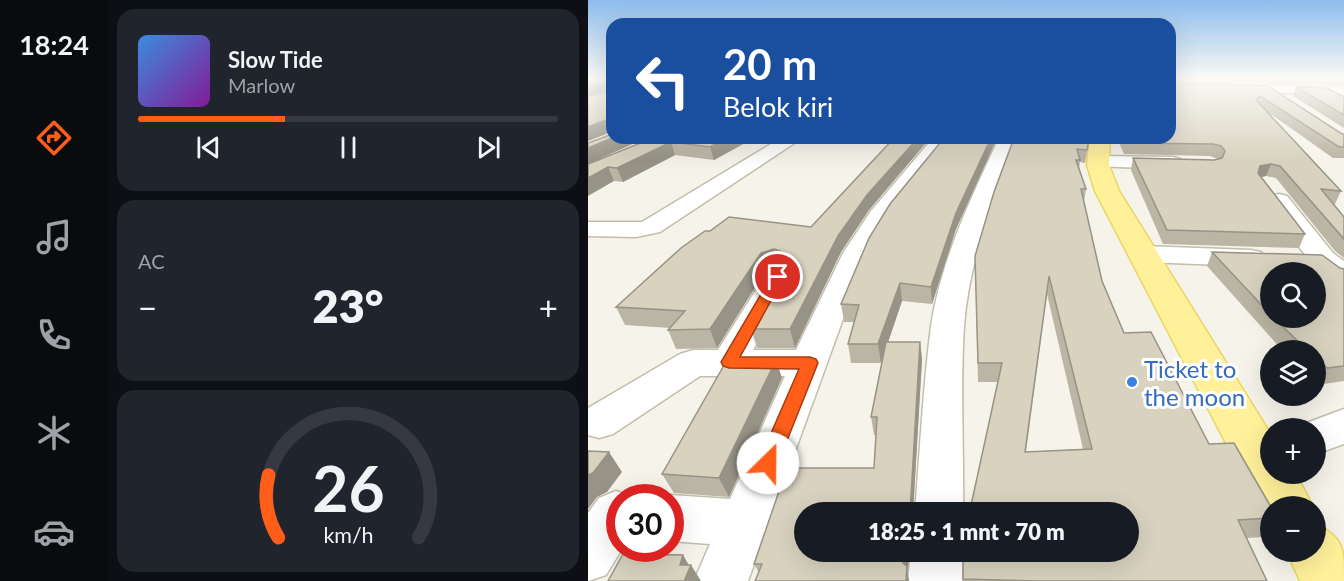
<!DOCTYPE html>
<html lang="id">
<meta charset="utf-8">
<style>
:root{--surface:#171b24;--page:#20242c;--text:#f1f3f6;--muted:#9ea1a6;--line:#363941;--accent:#ff5d18}
body{margin:0;font-family:Lato,sans-serif;background:var(--page);color:var(--text);height:100vh;display:flex;flex-direction:column;font-size:22px;white-space:nowrap}
*{box-sizing:border-box;margin:0}
p{font-size:20px;color:var(--muted)}
.icon{flex:none;width:33px;height:33px;fill:none;stroke:currentColor;stroke-width:2;stroke-linecap:round;stroke-linejoin:round}
.map{position:relative;flex:1;overflow:hidden}
.details{display:flex;flex-direction:column;gap:9px;padding:9px;background:#0d0f14;width:480px}
.details>*{flex:none}
.banner{position:absolute;left:18px;top:18px;width:570px;height:126px;border-radius:18px;box-shadow:0 6px 24px #0002;background:#1a4fa0;color:#fff;overflow:hidden}
.controls{position:absolute;left:672px;top:262px;display:grid;gap:12px}
.controls a{display:grid;place-items:center;width:66px;height:66px;border-radius:50%;background:var(--surface);box-shadow:0 6px 24px #0002;font-size:30px}
.speed{position:absolute;left:18px;top:484px;display:flex;gap:12px;font-size:30px;font-weight:700;text-align:center}
.speed>*{display:grid;place-content:center;width:78px;height:78px;border-radius:50%;background:var(--surface);box-shadow:0 6px 24px #0002;line-height:1}
.speed .limit{border:9px solid #d22;background:#fff;color:#111}
.pin{position:absolute;display:grid;place-items:center;width:51px;height:51px;color:#fff;margin:-26px;border:3px solid #fff;border-radius:50%;box-shadow:0 2px 6px #0007}
.me{position:absolute;width:66px;margin:-33px;rotate:23deg;stroke-linejoin:round;filter:drop-shadow(0 0 4px #0008)}
.turn{display:flex;align-items:center;gap:21px;height:126px;padding:0 18px;font-size:27px}
.turn .icon{width:78px;height:78px;stroke-width:2.5}
.turn b{display:block;font-size:42px;line-height:51px}
.big{font-size:45px;font-weight:800;line-height:1.1}
.details .tile{flex:1;display:flex;flex-direction:column;justify-content:center;gap:9px;min-width:0;padding:0 21px;border-radius:18px;background:var(--page)}
.details .dial{align-items:center;gap:0}
.dial svg{height:156px;overflow:visible;fill:none;stroke:var(--line);stroke-width:7;stroke-linecap:round;text-anchor:middle}
.dial text{fill:var(--text);stroke:none}
.song{display:flex;align-items:center;gap:18px}
.cover{width:72px;height:72px;border-radius:9px;background:linear-gradient(135deg,hsl(210 70% 55%),hsl(290 70% 35%))}
.played{height:6px;border-radius:3px;background:linear-gradient(90deg,var(--accent) 35%,var(--line) 35%)}
.keys{display:flex;justify-content:space-around;direction:ltr}
.heat{display:flex;justify-content:space-between;align-items:center;font-size:33px;direction:ltr}
.trip{position:absolute;left:206px;top:502px;width:345px;height:60px;border-radius:30px;background:var(--surface);box-shadow:0 6px 24px #0002;font-weight:800;line-height:60px;text-align:center}
main{display:flex;flex:1;min-height:0}
.dock{display:flex;flex-direction:column;width:108px;justify-content:space-around;align-items:center;background:#090b0e;color:var(--muted)}
.dock .icon{width:42px;height:42px}
.dock .on{color:var(--accent)}
.dock b{font-size:27px;color:var(--text)}
.map>svg:first-child{display:block}
</style>
<main>
<nav class="dock">
<b>18:24</b>
<svg class="icon on" aria-label="directions" viewBox="0 0 24 24"><path d="M12 3l9 9-9 9-9-9zM9 14v-3h6M13 9l2 2-2 2"/></svg>
<svg class="icon" aria-label="music" viewBox="0 0 24 24"><path d="M9 18V5l10-2v13"/><circle cx="6" cy="18" r="3"/><circle cx="16" cy="16" r="3"/></svg>
<svg class="icon" aria-label="phone" viewBox="0 0 24 24"><path d="M5 4h4l2 5-3 2q2 4 5 5l2-3 5 2v4C11 20 4 13 5 4z"/></svg>
<svg class="icon" aria-label="climate" viewBox="0 0 24 24"><path d="M12 3v18M4 7l16 10M4 17L20 7"/></svg>
<svg class="icon" aria-label="car" viewBox="0 0 24 24"><path d="M5 17H2v-5l4-1 3-4h7l3 4 3 1v5h-3M9 17h6M6 11h13"/><circle cx="7" cy="17" r="2"/><circle cx="17" cy="17" r="2"/></svg>
</nav>
<section class="details">
<div class="tile">
<div class="song"><i class="cover"></i><div><b>Slow Tide</b><p>Marlow</p></div></div>
<div class="played"></div>
<div class="keys"><svg class="icon" aria-label="previous" viewBox="0 0 24 24"><path d="M18 5L8 12l10 7zM5 5v14"/></svg><svg class="icon" aria-label="pause" viewBox="0 0 24 24"><path d="M8 5v14M16 5v14"/></svg><svg class="icon" aria-label="next" viewBox="0 0 24 24"><path d="M6 5l10 7-10 7zM19 5v14"/></svg></div>
</div>
<div class="tile"><p>AC</p>
<div class="heat"><a>−</a><b class="big">23°</b><a>+</a></div>
</div>
<div class="tile dial"><svg viewBox="0 0 100 80">
<path d="M14 69A42 42 0 1 1 86 69"/>
<path d="M14 69A42 42 0 0 1 9 37" stroke="#ff5d18"/>
<text x="50" y="56" font-size="32" font-weight="700">26</text>
<text x="50" y="72" font-size="11">km/h</text>
</svg></div>
</section>
<div class="map">
<svg width="756" height="581" viewBox="0 0 756 581">
<rect width="100%" height="100%" fill="#f6f4ea"/>
<g fill="none" stroke-linecap="round" stroke-linejoin="round">
<defs>
<path id="minor" d="M582,82L756,87V95L582,90Z
M193,138H214L72,232L48,237L0,236V222H54Z
M345,138H363L302,218L281,253L259,308L160,581H106L122,544L82,541V498H74L82,495L142,499L197,376H112L25,434L11,438L0,435V408L92,354L105,350H130L180,271L190,268L200,271L204,277L165,350H208L255,253L283,211Z
M411,138H429C405,198 381,261 376,326C372,388 376,451 375,513H327C332,451 335,388 343,326C353,260 383,198 411,138Z
M510,156L585,157L592,159L595,163L592,167L585,169L503,166L500,162L503,158Z
M691,194L699,196L745,253L756,261V284C724,276 698,227 680,201L683,196Z
M555,246L663,250L673,252L677,258L673,264L663,266L555,262L545,260L541,254L545,248Z
M756,409V444L728,454V429H711L713,425Z
M28,491L47,498H32V549H34L18,575L0,581V513L11,498Z
M323,552H375L374,581H320Z"/>
<path id="major" d="M502,138H522L521,165L531,191L682,433V474H708L725,507H682V525L680,524L507,191L499,165Z
M728,524C756,538 756,548 756,581H712L699,552H728Z"/>
</defs>
<!-- minor casing -->
<use href="#minor" stroke="#c2beac" stroke-width="3"/>
<!-- major casing -->
<use href="#major" stroke="#ead664" stroke-width="3"/>
<!-- minor -->
<use href="#minor" fill="#fff" fill-rule="evenodd"/>
<!-- major -->
<use href="#major" fill="#fff19a" fill-rule="evenodd"/>
</g>
<!-- wall -->
<path fill="#bab5a4" fill-rule="evenodd" d="M0,79H24V133L23,132L0,141V96L20,91L21,90Z
M582,79H756V85L582,80Z
M584,83L680,86L754,134H756V158H745L680,112L753,191L747,204L744,203L756,217V258L747,251L688,178L678,176L673,177L717,234L711,248L575,244L543,170L545,158L626,160L630,159L622,156L536,154L529,138H582Z
M708,87L756,97V128L705,96Z
M65,138H166L126,160L87,155L35,182L26,181L0,164Z
M306,138H342L281,210L253,252L207,348H169L163,329L198,268L191,266L178,270L129,348L88,349L80,330L82,328L37,325L28,307L122,231L223,227Z
M356,138H409L368,229L344,304L314,301L300,342H332L334,359L325,513H216V552H322L319,571L321,581H167L171,573L166,564L199,468H286L288,435H286L283,417L295,357L293,363H263L260,344L266,322H256L253,304L281,238L302,204Z
M426,138H501L497,163L492,162L491,168L498,189L496,202L514,281L536,333L621,444L683,507L682,528L676,537L658,538L679,581H375V552L382,510L410,382H390L387,256ZM459,294L495,449L438,452Z
M624,252L756,269V381L729,385L728,383V351H695L619,266ZM682,273L728,318H682Z
M194,378L141,497L86,493L74,474Z"/>
<!-- shaded-wall -->
<path fill="#979386" d="M20,79L23,89L0,95V84Z
M18,120L23,132L0,141V127Z
M24,138H58L0,164V148Z
M138,138H166L126,160L122,147Z
M330,138H342L281,210L253,252L207,348L202,329L250,236L279,195Z
M403,138H409L368,229L344,304L343,287L368,213Z
M83,142L87,155L35,182L29,168Z
M683,164L678,176L668,178L672,166Z
M20,167L26,181L0,196V178Z
M186,249L191,266L178,270L129,348L122,329L173,253Z
M312,283L314,301L293,363L290,344Z
M332,342L334,359L325,513H322Z
M188,360L194,378L141,497L131,478Z
M21,452L34,472L19,492L9,497L0,509V475Z
M317,552H322L319,571L321,581H318L315,563Z
M95,555L102,567L103,565L113,581H96L92,565Z"/>
<!-- building -->
<path fill="#d8d2bf" stroke="#979386" stroke-width="1.5" fill-rule="evenodd" d="M0,79H19L0,84Z
M20,79H24V124H21L18,120L0,127V96L20,91L22,81Z
M582,82L584,83L680,86L754,134H756V147H751L672,96L668,100L753,191L733,189L756,217V239L692,166L683,164L672,166L670,173L717,234L579,230L545,158L626,160L634,158L637,151L633,146L625,144L538,143L536,138H582Z
M708,87L739,88L756,97V115Z
M24,134V138L0,148V143Z
M65,138H138L122,147L83,142L29,168L20,167L0,178V164Z
M306,138H330L279,195L250,236L202,329H163L202,261L198,253L186,249L173,253L122,329L80,330L97,311L28,307L93,248L117,231H122L141,217L223,227Z
M356,138H403L368,213L343,287L312,283L290,344H260L271,305L253,304L281,238L302,204Z
M426,138H501L499,150L489,149L492,160H488L498,189H493L514,281L536,333L563,332L621,444L646,443L683,507L682,518L650,520L679,581H450L375,579V552H540V513H377V510H382L414,363H390L387,256L406,192ZM461,276L504,449L437,452Z
M624,252L734,255L752,268L756,269V366L739,368L728,358V351H720L686,318H728V273H682V314Z
M298,342H332L322,513H216V552H317L315,563L319,566L318,581H167L174,564H166L199,468H286L289,417H283Z
M139,360H188L131,478L74,474Z
M0,451L21,452L5,473L0,475Z
M35,554L95,555L92,565H103L96,581H20Z"/>
<!-- sky -->
<linearGradient id="sky" x2="0" y2="1"><stop stop-color="#8dbced"/><stop offset="0.49" stop-color="#fbfaf6"/><stop offset="1" stop-color="#fbfaf6" stop-opacity="0"/></linearGradient>
<rect width="756" height="160" fill="url(#sky)"/>
<!-- route -->
<path fill="#ff5d18" stroke="#a63c10" stroke-width="1.5" d="M190,273L196,277L152,357H222L228,359L230,363L190,463L187,469L180,472L173,469L170,463L211,369L141,368L135,366L133,362L183,277Z"/>
<!-- markers -->
<circle fill="#3f7fe0" stroke="#fff" stroke-width="2" cx="544" cy="382" r="6"/>
<g text-anchor="middle" dominant-baseline="central" stroke-width="6" stroke-linejoin="round" paint-order="stroke">
<!-- near-shop labels -->
<g font-size="24" fill="#366cbe" stroke="#fff" text-anchor="start">
<text x="556" y="368">Ticket to<tspan x="556" dy="28">the moon</tspan></text>
</g>
</g>
</svg>
<div class="controls">
<a><svg class="icon" aria-label="search" viewBox="0 0 24 24"><circle cx="10" cy="10" r="6"/><path d="M15 15l6 6"/></svg></a>
<a><svg class="icon" aria-label="layers" viewBox="0 0 24 24"><path d="M12 4l9 5-9 5-9-5zM3 14l9 5 9-5"/></svg></a>
<a>+</a>
<a>−</a>
</div>
<div class="speed"><div class="limit">30</div></div>
<div class="pin" style="left:190px;top:277px;background:#d93025"><svg class="icon" aria-label="arrive" viewBox="0 0 24 24"><path d="M6 21V4h12l-3 4 3 4H6"/></svg></div>
<svg class="me" style="left:180px;top:463px" viewBox="-20 -20 40 40"><circle r="19" fill="#fff"/><path d="M0-13L10 11 0 6-10 11z" fill="#ff5d18"/></svg>
<div class="trip">18:25 · 1 mnt · 70 m</div>
<div class="banner">
<div class="turn"><svg class="icon" aria-label="left" viewBox="0 0 24 24"><path d="M17 20v-9H6M10 6l-5 5 5 5"/></svg><div><b>20 m</b>Belok kiri</div></div>
</div>
</div>
</main>
